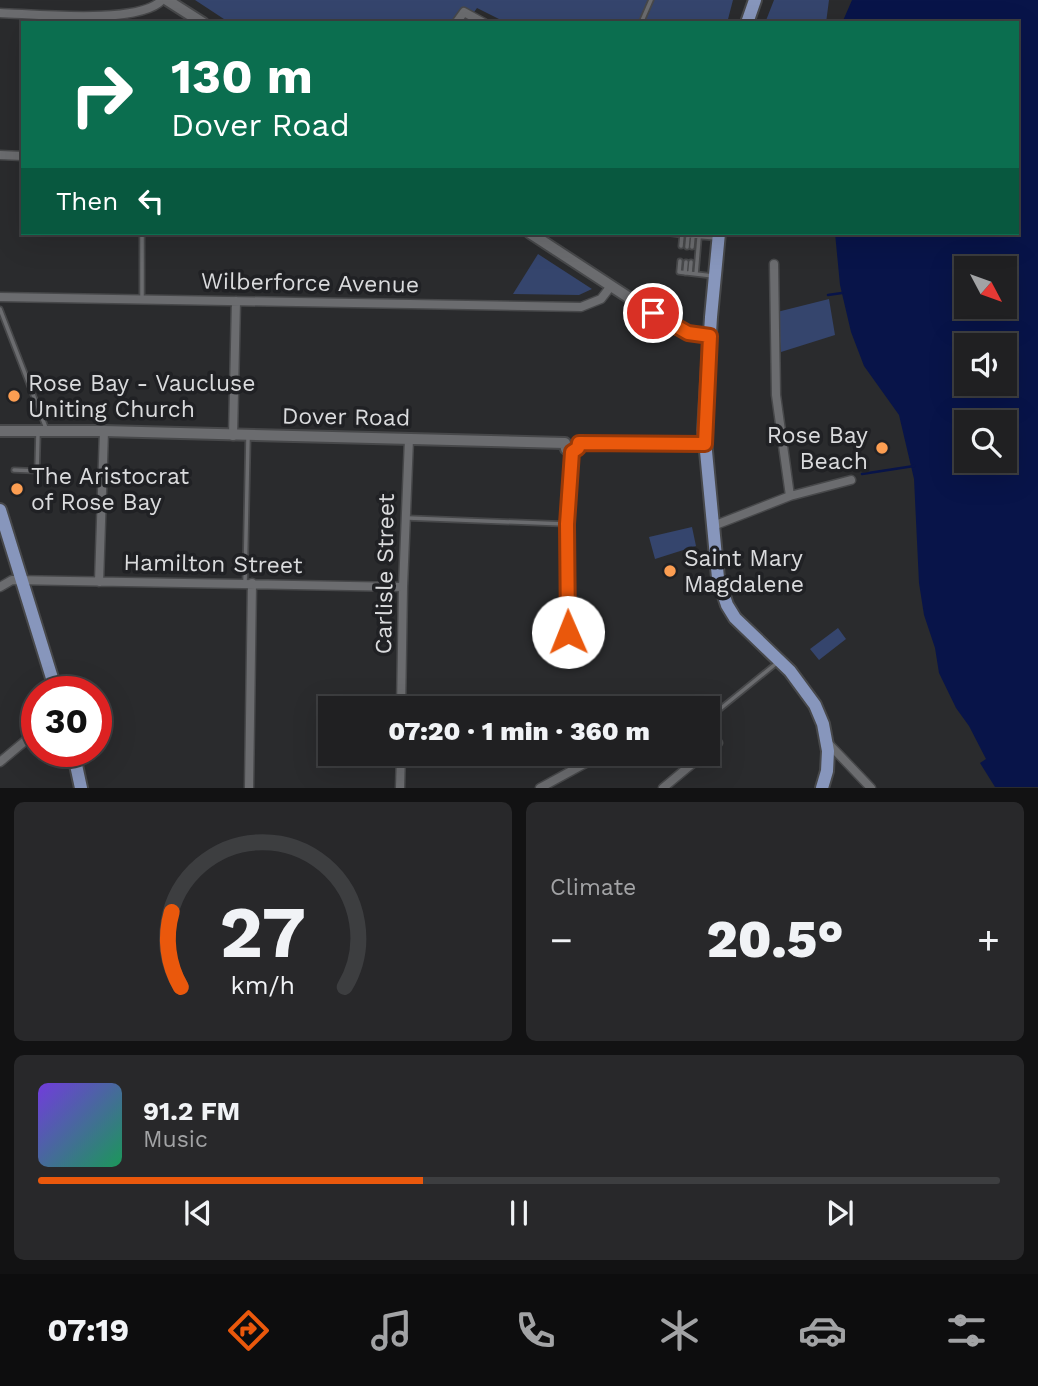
<!DOCTYPE html>
<meta charset="utf-8">
<style>
:root{--surface:#202022;--page:#28282a;--text:#f1f3f6;--muted:#a2a3a5;--line:#3d3e40;--accent:#ea580c}
body{margin:0;font-family:"Work Sans",sans-serif;background:var(--page);color:var(--text);height:100vh;display:flex;flex-direction:column;font-size:26px;white-space:nowrap}
*{box-sizing:border-box;margin:0}
p{font-size:23px;color:var(--muted)}
.icon{flex:none;width:38px;height:38px;fill:none;stroke:currentColor;stroke-width:2;stroke-linecap:round;stroke-linejoin:round}
.map{position:relative;height:788px;overflow:hidden}
.side{display:flex;flex-direction:column;gap:14px;padding:14px;background:#121213;flex:1}
.side>*{flex:none}
.banner{position:absolute;left:21px;top:21px;width:998px;height:214px;border-radius:0px;box-shadow:0 7px 28px #0002,0 0 0 2px var(--line);background:#0b6e4f;color:#fff;overflow:hidden}
.needle{width:46px;rotate:131deg}
.buttons{position:absolute;left:954px;top:256px;display:grid;gap:14px}
.buttons a{display:grid;place-items:center;width:63px;height:63px;border-radius:0px;background:var(--surface);box-shadow:0 7px 28px #0002,0 0 0 2px var(--line);font-size:35px}
.speed{position:absolute;left:21px;top:676px;display:flex;gap:14px;font-size:35px;font-weight:700;text-align:center}
.speed>*{display:grid;place-content:center;width:91px;height:91px;border-radius:50%;background:var(--surface);box-shadow:0 7px 28px #0002,0 0 0 2px var(--line);line-height:1}
.speed .limit{border:10px solid #d22;background:#fff;color:#111}
.pin{position:absolute;display:grid;place-items:center;width:60px;height:60px;color:#fff;margin:-30px;border:4px solid #fff;border-radius:50%;box-shadow:0 2px 7px #0007}
.me{position:absolute;width:77px;margin:-38px;rotate:359deg;stroke-linejoin:round;filter:drop-shadow(0 0 5px #0008)}
.turn{display:flex;align-items:center;gap:24px;height:147px;padding:0 35px;font-size:32px}
.turn .icon{width:91px;height:91px;stroke-width:2.5}
.turn b{display:block;font-size:49px;line-height:60px}
.then{display:flex;align-items:center;height:66px;padding:0 35px;background:#0003;gap:14px;font-size:26px}
.big{font-size:52px;font-weight:800;line-height:1.1}
.side .tile{flex:1;display:flex;flex-direction:column;justify-content:center;gap:10px;min-width:0;padding:0 24px;border-radius:10px;background:var(--page)}
.side .dial{align-items:center;gap:0}
.dial svg{height:182px;overflow:visible;fill:none;stroke:var(--line);stroke-width:7;stroke-linecap:round;text-anchor:middle}
.dial text{fill:var(--text);stroke:none}
.song{display:flex;align-items:center;gap:21px}
.cover{width:84px;height:84px;border-radius:10px;background:linear-gradient(135deg,hsl(260 70% 55%),hsl(150 70% 35%))}
.played{height:7px;border-radius:4px;background:linear-gradient(90deg,var(--accent) 40%,var(--line) 40%)}
.keys{display:flex;justify-content:space-around;direction:ltr}
.heat{display:flex;justify-content:space-between;align-items:center;font-size:38px;direction:ltr}
.side .tiles{flex:1;display:grid;gap:14px;grid-template-columns:1fr 1fr}
.tile:last-child{grid-column:span 2}
.trip{position:absolute;left:318px;top:696px;width:402px;height:70px;border-radius:0px;background:var(--surface);box-shadow:0 7px 28px #0002,0 0 0 2px var(--line);font-weight:800;line-height:70px;text-align:center}
.dock{display:flex;height:112px;justify-content:space-around;align-items:center;background:#0d0d0e;color:var(--muted)}
.dock .icon{width:49px;height:49px}
.dock .active{color:var(--accent)}
.dock b{font-size:32px;color:var(--text)}
.map>svg:first-child{display:block}
</style>
<div class="map">
<svg width="1038" height="788" viewBox="0 0 1038 788">
<rect width="100%" height="100%" fill="#2a2b2d"/>
<!-- green -->
<path fill="#35456d" d="M195,0H733L727,23H507L477,8L472,15L463,7L453,23H230Z
M774,0H829L826,23H765Z
M538,254L592,289L579,295L513,294Z
M829,299L835,335L781,352L777,312Z
M692,527L696,546L655,559L649,537Z
M838,628L846,639L819,660L810,649Z"/>
<!-- water -->
<path fill="#081449" fill-rule="evenodd" d="M852,0H1038V787H995L980,763L986,759L969,726L956,708L939,673L935,648L924,615L919,583L914,479L899,415L864,366L851,332L840,285L835,233H1017V23H842ZM966,268H1004V306H966ZM966,345H1004V383H966ZM966,422H1004V460H966Z"/>
<g fill="none" stroke-linecap="round" stroke-linejoin="round">
<!-- stream -->
<path stroke="#081449" stroke-width="2.5" d="M828,295L842,293
M862,474L914,466"/>
<defs>
<path id="lane" d="M641,23L651,0
M667,233L682,235
M681,246L682,235L716,238
M687,247L688,236
M692,247L693,236
M680,261L679,272L713,276
M685,273L686,262
M690,273L691,262
M696,274L699,238
M142,298V233
M0,309L46,428
M14,470L37,471L38,433
M408,518L565,524
M245,584L248,438
M700,698L720,709L778,662"/>
<path id="street" d="M0,13C35,14 139,25 162,0
M456,23L464,12L484,23
M0,155L23,156
M774,264L776,395L790,496
M0,297L581,307L601,299L611,286
M233,436L236,301
M713,526L790,496L851,480
M99,582L104,431
M0,587L12,580L403,587
M568,659L567,524L572,452
M401,709L403,587L409,439
M827,742L871,788
M709,751L718,743
M0,762L37,731
M249,788L252,583
M400,788L401,754
M540,788L595,758L616,754
M663,788L704,754"/>
<path id="secondary" d="M167,0L203,23
M530,233L677,329L692,335L710,336
M0,431H104L565,443
M565,443L566,449L572,452L578,448L579,443
M579,443L705,444"/>
<path id="primary" d="M747,23L755,0
M719,233L711,317L704,430L718,578L727,605L735,618L790,671L815,705L823,724L828,751L827,771L822,788
M0,510L56,691
M73,751L81,788"/>
</defs>
<!-- lane casing -->
<use href="#lane" stroke="#47484a" stroke-width="7"/>
<!-- street casing -->
<use href="#street" stroke="#47484a" stroke-width="11"/>
<!-- secondary casing -->
<use href="#secondary" stroke="#47484a" stroke-width="14"/>
<!-- primary casing -->
<use href="#primary" stroke="#47484a" stroke-width="16"/>
<!-- lane -->
<use href="#lane" stroke="#6b6c6f" stroke-width="3.5"/>
<!-- street -->
<use href="#street" stroke="#6b6c6f" stroke-width="8"/>
<!-- secondary -->
<use href="#secondary" stroke="#6b6c6f" stroke-width="10"/>
<!-- primary -->
<use href="#primary" stroke="#8796bc" stroke-width="12"/>
</g>
<g fill="none" stroke-linecap="round" stroke-linejoin="round">
<defs>
<path id="route" d="M568,632L567,524L572,452L578,448L579,443L705,444L710,336L688,333L653,313"/>
</defs>
<!-- route casing -->
<use href="#route" stroke="#983908" stroke-width="18"/>
<!-- route -->
<use href="#route" stroke="#ea580c" stroke-width="12"/>
</g>
<!-- markers -->
<g fill="#fc9e52" stroke="#202124" stroke-width="2.5">
<circle cx="14" cy="396" r="7"/>
<circle cx="882" cy="448" r="7"/>
<circle cx="17" cy="489" r="7"/>
<circle cx="670" cy="571" r="7"/>
</g>
<g text-anchor="middle" dominant-baseline="central" stroke-width="7" stroke-linejoin="round" paint-order="stroke">
<!-- street labels -->
<g font-size="23" fill="#dadbdd" stroke="#202124">
<text transform="translate(310 283) rotate(1)">Wilberforce Avenue</text>
<text transform="translate(346 417) rotate(1)">Dover Road</text>
<text transform="translate(213 564) rotate(1)">Hamilton Street</text>
<text transform="translate(385 574) rotate(-89)">Carlisle Street</text>
</g>
<!-- poi labels -->
<g font-size="23" fill="#dadbdd" stroke="#202124" text-anchor="start">
<text x="28" y="383">Rose Bay - Vaucluse<tspan x="28" dy="26">Uniting Church</tspan></text>
<text x="868" y="435" text-anchor="end">Rose Bay<tspan x="868" dy="26">Beach</tspan></text>
<text x="31" y="476">The Aristocrat<tspan x="31" dy="26">of Rose Bay</tspan></text>
<text x="684" y="558">Saint Mary<tspan x="684" dy="26">Magdalene</tspan></text>
</g>
</g>
</svg>
<div class="buttons">
<a><svg class="needle" viewBox="-14 -14 28 28"><path d="M0-13l5 13h-10z" fill="#e53935"/><path d="M0 13l5-13h-10z" fill="#a2a3a5"/></svg></a>
<a><svg class="icon" aria-label="sound" viewBox="0 0 24 24"><path d="M4 9h4l5-4v14l-5-4H4zM17 9q2 3 0 6"/></svg></a>
<a><svg class="icon" aria-label="search" viewBox="0 0 24 24"><circle cx="10" cy="10" r="6"/><path d="M15 15l6 6"/></svg></a>
</div>
<div class="speed"><div class="limit">30</div></div>
<div class="pin" style="left:653px;top:313px;background:#d93025"><svg class="icon" aria-label="arrive" viewBox="0 0 24 24"><path d="M6 21V4h12l-3 4 3 4H6"/></svg></div>
<svg class="me" style="left:568px;top:632px" viewBox="-20 -20 40 40"><circle r="19" fill="#fff"/><path d="M0-13L10 11 0 6-10 11z" fill="#ea580c"/></svg>
<div class="trip">07:20 · 1 min · 360 m</div>
<div class="banner">
<div class="turn"><svg class="icon" aria-label="right" viewBox="0 0 24 24"><path d="M7 20v-9h11M14 6l5 5-5 5"/></svg><div><b>130 m</b>Dover Road</div></div>
<div class="then">Then<svg class="icon" aria-label="left" viewBox="0 0 24 24"><path d="M17 20v-9H6M10 6l-5 5 5 5"/></svg></div>
</div>
</div>
<section class="side">
<div class="tiles">
<div class="tile dial"><svg viewBox="0 0 100 80">
<path d="M14 69A42 42 0 1 1 86 69"/>
<path d="M14 69A42 42 0 0 1 10 36" stroke="#ea580c"/>
<text x="50" y="56" font-size="32" font-weight="700">27</text>
<text x="50" y="72" font-size="11">km/h</text>
</svg></div>
<div class="tile"><p>Climate</p>
<div class="heat"><a>−</a><b class="big">20.5°</b><a>+</a></div>
</div>
<div class="tile">
<div class="song"><i class="cover"></i><div><b>91.2 FM</b><p>Music</p></div></div>
<div class="played"></div>
<div class="keys"><svg class="icon" aria-label="previous" viewBox="0 0 24 24"><path d="M18 5L8 12l10 7zM5 5v14"/></svg><svg class="icon" aria-label="pause" viewBox="0 0 24 24"><path d="M8 5v14M16 5v14"/></svg><svg class="icon" aria-label="next" viewBox="0 0 24 24"><path d="M6 5l10 7-10 7zM19 5v14"/></svg></div>
</div>
</div>
</section>
<nav class="dock">
<b>07:19</b>
<svg class="icon active" aria-label="directions" viewBox="0 0 24 24"><path d="M12 3l9 9-9 9-9-9zM9 14v-3h6M13 9l2 2-2 2"/></svg>
<svg class="icon" aria-label="music" viewBox="0 0 24 24"><path d="M9 18V5l10-2v13"/><circle cx="6" cy="18" r="3"/><circle cx="16" cy="16" r="3"/></svg>
<svg class="icon" aria-label="phone" viewBox="0 0 24 24"><path d="M5 4h4l2 5-3 2q2 4 5 5l2-3 5 2v4C11 20 4 13 5 4z"/></svg>
<svg class="icon" aria-label="climate" viewBox="0 0 24 24"><path d="M12 3v18M4 7l16 10M4 17L20 7"/></svg>
<svg class="icon" aria-label="car" viewBox="0 0 24 24"><path d="M5 17H2v-5l4-1 3-4h7l3 4 3 1v5h-3M9 17h6M6 11h13"/><circle cx="7" cy="17" r="2"/><circle cx="17" cy="17" r="2"/></svg>
<svg class="icon" aria-label="filters" viewBox="0 0 24 24"><path d="M4 7h16M4 17h16"/><circle cx="9" cy="7" r="2"/><circle cx="15" cy="17" r="2"/></svg>
</nav>
